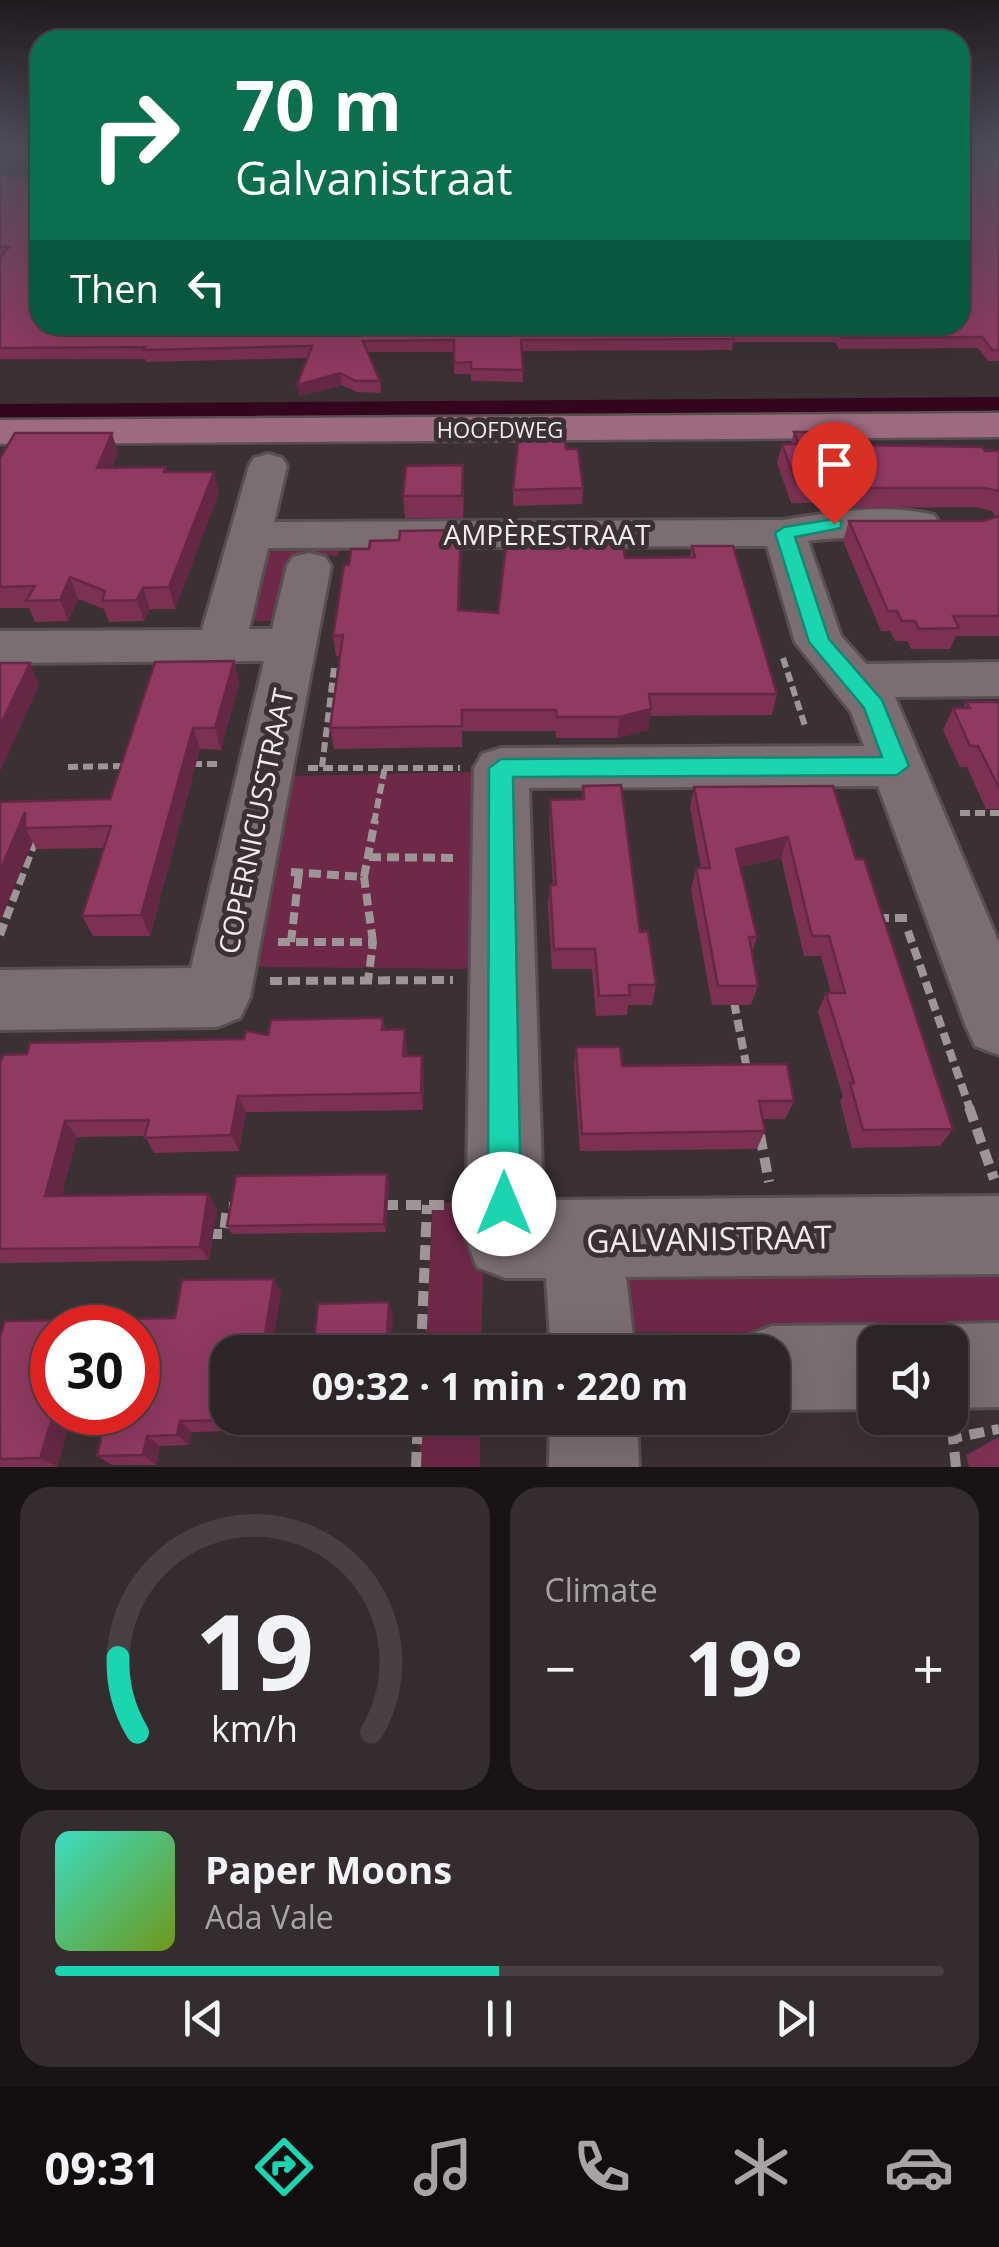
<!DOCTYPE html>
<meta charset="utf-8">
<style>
:root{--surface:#2c2427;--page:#342c2f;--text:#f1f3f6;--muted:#a6a4a7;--line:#484144;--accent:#1bd5b1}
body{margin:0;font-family:"Open Sans",sans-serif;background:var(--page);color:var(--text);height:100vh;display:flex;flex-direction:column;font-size:38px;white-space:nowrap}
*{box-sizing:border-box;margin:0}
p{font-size:32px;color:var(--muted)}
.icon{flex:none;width:55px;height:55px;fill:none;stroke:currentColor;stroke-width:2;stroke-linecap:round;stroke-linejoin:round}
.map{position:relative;height:1467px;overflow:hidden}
.sheet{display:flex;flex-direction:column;gap:20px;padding:20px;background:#181415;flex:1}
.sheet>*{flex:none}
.top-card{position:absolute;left:30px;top:30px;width:940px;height:305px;border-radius:30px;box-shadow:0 10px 40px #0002,0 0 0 2px var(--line);background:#0b6e4f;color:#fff;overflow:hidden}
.buttons{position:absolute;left:858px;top:1325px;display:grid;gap:20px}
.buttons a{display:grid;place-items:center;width:110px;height:110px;border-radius:20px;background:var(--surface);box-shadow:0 10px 40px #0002,0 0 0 2px var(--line);font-size:50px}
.speed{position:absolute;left:30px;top:1305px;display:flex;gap:20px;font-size:50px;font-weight:700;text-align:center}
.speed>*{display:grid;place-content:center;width:130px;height:130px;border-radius:50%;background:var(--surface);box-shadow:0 10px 40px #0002,0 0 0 2px var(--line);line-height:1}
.speed .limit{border:15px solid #d22;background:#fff;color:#111}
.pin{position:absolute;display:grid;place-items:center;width:85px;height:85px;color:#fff;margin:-102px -42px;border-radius:50% 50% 50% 0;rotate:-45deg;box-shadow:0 0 10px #0007}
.pin .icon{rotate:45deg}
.me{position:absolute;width:110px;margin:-55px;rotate:0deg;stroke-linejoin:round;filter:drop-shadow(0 0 8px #0008)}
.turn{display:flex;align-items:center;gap:35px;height:210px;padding:0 40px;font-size:45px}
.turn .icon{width:130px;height:130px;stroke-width:2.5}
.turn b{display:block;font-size:70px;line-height:85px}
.then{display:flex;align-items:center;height:95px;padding:0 40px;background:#0003;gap:20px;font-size:38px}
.big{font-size:75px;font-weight:700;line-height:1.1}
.sheet .card{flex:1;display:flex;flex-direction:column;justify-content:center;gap:15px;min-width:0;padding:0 35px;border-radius:30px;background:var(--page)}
.sheet .dial{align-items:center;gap:0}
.dial svg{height:260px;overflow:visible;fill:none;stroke:var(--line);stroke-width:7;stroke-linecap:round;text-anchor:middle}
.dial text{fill:var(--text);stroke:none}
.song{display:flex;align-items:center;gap:30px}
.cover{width:120px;height:120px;border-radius:15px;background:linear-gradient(135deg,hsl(170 70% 55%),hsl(80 70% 35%))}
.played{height:10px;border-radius:5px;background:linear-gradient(90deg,var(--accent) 50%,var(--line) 50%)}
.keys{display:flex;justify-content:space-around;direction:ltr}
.heat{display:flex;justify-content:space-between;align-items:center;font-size:55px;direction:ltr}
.sheet .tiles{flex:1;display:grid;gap:20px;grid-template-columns:1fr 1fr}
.card:last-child{grid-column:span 2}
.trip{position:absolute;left:210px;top:1335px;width:580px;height:100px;border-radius:30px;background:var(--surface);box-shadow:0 10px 40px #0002,0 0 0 2px var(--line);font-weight:700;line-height:100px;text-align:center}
.tabs{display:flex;height:160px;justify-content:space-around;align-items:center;background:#120e10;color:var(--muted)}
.tabs .icon{width:70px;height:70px}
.tabs .active{color:var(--accent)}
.tabs b{font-size:45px;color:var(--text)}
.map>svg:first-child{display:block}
</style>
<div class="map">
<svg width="999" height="1467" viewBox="0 0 999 1467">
<rect width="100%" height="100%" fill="#3b3034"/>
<!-- green -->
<path fill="#6e2848" d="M341,543L338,556H306L283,621H240L257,560L286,544Z
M481,772L482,969L254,967L288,776Z
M433,1203H485L481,1352H425Z
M618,1262L999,1265V1335L623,1332Z
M422,1418H480V1467H419Z"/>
<!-- water -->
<path fill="#33061d" d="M999,397V411L0,419V404Z"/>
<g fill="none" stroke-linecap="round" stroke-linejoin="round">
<defs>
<path id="minor" d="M268,454L282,458L287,466L274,522L784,520C831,512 886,503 934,515L940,524L934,533C893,543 850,534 808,541L841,636L866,664L999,662V696L895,697L999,943V1055L975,1046L965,1024L878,786L529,788L543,1200L999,1196V1274L626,1277L635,1352H551L546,1278H505L477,1267L466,1239L474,768L482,754L501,748L864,746L851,712L795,642L767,546L268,548L249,629H272L287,566L293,557L309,553L325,557L331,566L250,997L240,1018L217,1027L0,1030V970L191,968L264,661L0,663V631L202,630L249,466L254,458Z
M999,1323V1407L950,1408V1342H918L920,1336L950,1324Z
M875,1325L905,1337L907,1342H875V1409L772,1410V1352H736L742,1338L772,1326Z
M550,1418H637L639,1467H549Z"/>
<path id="major" d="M999,413V437L0,444V420Z"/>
</defs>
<!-- minor casing -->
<use href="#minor" stroke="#584f52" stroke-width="6"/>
<!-- major casing -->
<use href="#major" stroke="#584f52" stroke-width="5"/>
<!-- path-far2 -->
<path stroke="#9e9598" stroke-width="6" stroke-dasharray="10 5" stroke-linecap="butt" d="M783,658L806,729
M192,764H221
M68,767L129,766
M322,767L334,668
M308,768H460
M960,813H999
M374,823L385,767"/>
<!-- path-far1 -->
<path stroke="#9e9598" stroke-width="8" stroke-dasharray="12 6" stroke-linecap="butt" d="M369,857L456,858
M291,872L364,877L373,942
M364,877L375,820
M877,918H910
M908,931L970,1109
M0,935L35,840
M278,942H373L368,981
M291,942L299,872
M270,981L453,980
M734,1002L747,1069"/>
<!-- path -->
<path stroke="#9e9598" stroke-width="10" stroke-dasharray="15 8" stroke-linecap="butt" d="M969,1107L994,1179
M760,1135L769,1182
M383,1205H450
M207,1234H224L227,1207H235
M421,1352L427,1205
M416,1467L418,1418
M956,1467L953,1438L999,1429"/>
<!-- minor -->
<use href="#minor" fill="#7b6e72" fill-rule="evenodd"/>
<!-- major -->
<use href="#major" fill="#9d6a7f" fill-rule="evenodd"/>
</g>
<!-- wall -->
<path fill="#7c3153" d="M999,150V361H988L978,348L839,349L835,342H733L732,350L522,351L523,382L471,381V374H454V352H368L380,381L381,393L357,392L342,385L299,396L308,358L146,362L145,359H0V176Z
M794,432L848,445L999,451V636H956L950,649H911L907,641H895L890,631H881L843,541L849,521H984L996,517L992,511L976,507L830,508L828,503H791L777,463L782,444H791Z
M118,453L112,468L166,467L167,472L219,492L175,609H150L144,621L109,622L104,609L78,599L68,621L35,622L29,608H0V458Z
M464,486L463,518H405L403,496Z
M583,488L582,504L513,506V490Z
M461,530L460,610L498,613L625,558L690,557L692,546L777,694L772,715L650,716L648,730L617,738H556L555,731H462V747L334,749L330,728L340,656H336L333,636L349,565L369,549L399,540Z
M234,661L239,683L221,750L200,749L150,936H93L82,916L104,848L36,849L33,842L0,802L110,799Z
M966,702H999V809H986L967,767H960L943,730L953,708H963Z
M583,786L640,932L656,985L652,1005H628L627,1015L596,1016L592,969H552L548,906L550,885H553L549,821L550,800L582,799Z
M694,787L856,859L953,1129L940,1146L852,1148L840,1101L843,1097L818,1012L826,993H831L821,956H804L781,858L741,867L757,937L752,952L758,986L751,1005H712L691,889L696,868H701L690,808Z
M383,1018L385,1030L407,1046V1056H422L424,1073L423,1110L246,1112L239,1151L154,1153L145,1136L77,1137L61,1196L208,1194L217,1209L209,1260L0,1263V1063L27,1054L244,1039Z
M576,1047L622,1066L794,1101L785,1119H763L765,1131L757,1149L580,1151L574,1066Z
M389,1183L386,1232L232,1234L227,1226Z
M281,1293L228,1418H263L261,1430L192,1432L189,1445L160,1446L156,1465H112L97,1456L175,1318Z
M0,1337L52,1412H73L57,1467H0Z
M307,1418H359L358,1428H314Z
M999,1437V1467H969L966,1455Z"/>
<!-- shaded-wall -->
<path fill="#652844" d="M340,373L342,385L299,396L297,385Z
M112,433L118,453L104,488L97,468Z
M214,472L219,492L175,609L169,587Z
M461,530L462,551L459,631L458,610Z
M70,577L78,599L68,621L60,600Z
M143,588L150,609L144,621L137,600Z
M234,661L239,683L221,750L215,728Z
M30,663L39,685L0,772V726Z
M651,709L648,730L617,738L620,717Z
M193,728L200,749L150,936L141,915Z
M25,812V828L33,842L0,922V871Z
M788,837L781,858L730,869L736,849Z
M405,1029L407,1046L406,1073L403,1056Z
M422,1056L424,1073L423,1110L421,1093Z
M238,1096L246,1112L239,1151L231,1135Z
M65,1121L77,1137L58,1211L45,1196Z
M387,1174L389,1183L386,1232L384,1224Z
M208,1194L217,1209L209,1260L200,1247Z
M274,1279L281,1293L272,1352H262Z
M389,1302L393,1316L391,1352H386Z
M81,1320L89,1328H79Z
M54,1412H73L57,1467L40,1458Z
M252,1418H263L261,1430L251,1420Z
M352,1418H359L358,1428Z
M180,1421L192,1432L189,1445L177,1435Z
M147,1436L160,1446L156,1465L143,1455Z"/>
<!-- building -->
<path fill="#903961" stroke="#652844" stroke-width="2.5" d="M960,150H999V350H992L982,337L842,338L838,331H731L734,339L521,340L523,370L471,369V362L454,363V340L363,341L380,381H356L340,373L297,385L312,346L143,350L145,347L0,348V258L9,247H0V176H40V325H960Z
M794,432H843L848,445L982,447L985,451H999V491L984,488H835L833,484L796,483L782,444H799Z
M15,433H112L97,468L166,467L164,472H214L169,587L143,588L137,600L102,601L105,591L70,577L60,600L26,601L35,586L0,587V458Z
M564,434L566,449H578L583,488L513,490L518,441L531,435Z
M463,465L462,496H403L406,466Z
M999,516V616H953L959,628L919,629L915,621H902L897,611H888L849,521H984Z
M461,530L458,610L498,613L506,545L623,544L625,558L695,557L692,546H733L777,694H649L651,709L620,717H557L556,710H462V726L330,728L343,635L333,636L344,565H349L351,549H369L370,541L399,540L400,531Z
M234,661L215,728H193L141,915L82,916L111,826L25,828V812L0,871V802L110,799L155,662Z
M0,663H30L0,726Z
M966,702H999V788L978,746H970L953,708H970Z
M621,785L640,932L648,931L656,985H629L630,995L599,996L595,949H554L550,885H556L550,800L584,799L583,786Z
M833,786L856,859H864L953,1129L863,1130L850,1083H854L826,993H845L829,936H812L788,837L736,849L757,937H749L758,986H718L696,868H710L694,787Z
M366,1018H383L382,1030L405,1029L403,1056H422L421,1093L238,1096L231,1135L144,1138L149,1120L65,1121L45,1196L208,1194L200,1247L0,1249V1063L3,1055L27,1054L30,1043L244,1039L246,1031L268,1035L271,1020Z
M576,1047H620L622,1066L787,1064L794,1101H759L765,1131L582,1134Z
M387,1174L384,1224L227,1226L236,1176Z
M274,1279L262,1352H228V1418H252L251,1420L180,1421L177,1435L147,1436L143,1455L97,1456L107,1412H138V1328H127L129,1319L175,1318L182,1280Z
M389,1302L386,1352H313L318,1304Z
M81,1320L79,1328H52L54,1412L40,1458L0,1459V1337L5,1321Z"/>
<!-- sky -->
<linearGradient id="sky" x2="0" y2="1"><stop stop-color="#201a1d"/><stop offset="0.42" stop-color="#4f4e5c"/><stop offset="1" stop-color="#4f4e5c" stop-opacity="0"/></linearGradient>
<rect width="999" height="355" fill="url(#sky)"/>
<!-- route -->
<path fill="#1bd5b1" stroke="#128a73" stroke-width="2.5" d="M834,519L841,521V528L795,537L829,639L882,700L909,766L897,775L513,777L521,1204L516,1216L504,1221L493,1216L488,1204L489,768L501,759L882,757L864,708L809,642L775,533L784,527Z"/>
<g text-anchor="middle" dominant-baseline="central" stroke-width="10" stroke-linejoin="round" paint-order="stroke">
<!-- far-street labels -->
<g font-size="22" fill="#f2ebed" stroke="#3b3034">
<text x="500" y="429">HOOFDWEG</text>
</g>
<!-- street labels -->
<g font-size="28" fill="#f2ebed" stroke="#3b3034">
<text x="547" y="534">AMPÈRESTRAAT</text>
<text transform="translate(255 821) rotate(-78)">COPERNICUSSTRAAT</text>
</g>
<!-- near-street labels -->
<g font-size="32" fill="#f2ebed" stroke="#3b3034">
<text transform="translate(709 1238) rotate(-1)">GALVANISTRAAT</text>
</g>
</g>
</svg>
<div class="buttons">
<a><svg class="icon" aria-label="sound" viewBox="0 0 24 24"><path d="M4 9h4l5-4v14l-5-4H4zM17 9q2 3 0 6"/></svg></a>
</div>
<div class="speed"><div class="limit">30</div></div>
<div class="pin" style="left:834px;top:524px;background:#d93025"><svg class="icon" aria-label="arrive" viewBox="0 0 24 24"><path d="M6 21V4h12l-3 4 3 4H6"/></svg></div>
<svg class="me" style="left:504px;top:1204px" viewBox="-20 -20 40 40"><circle r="19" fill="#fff"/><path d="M0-13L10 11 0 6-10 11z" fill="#1bd5b1"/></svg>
<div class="trip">09:32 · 1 min · 220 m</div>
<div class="top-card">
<div class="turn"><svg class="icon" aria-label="right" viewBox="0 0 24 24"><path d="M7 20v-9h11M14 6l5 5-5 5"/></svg><div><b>70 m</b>Galvanistraat</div></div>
<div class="then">Then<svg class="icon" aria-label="left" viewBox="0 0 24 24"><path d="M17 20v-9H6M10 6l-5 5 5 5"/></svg></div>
</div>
</div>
<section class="sheet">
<div class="tiles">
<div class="card dial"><svg viewBox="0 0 100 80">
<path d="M14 69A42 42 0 1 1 86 69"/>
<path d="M14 69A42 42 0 0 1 8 46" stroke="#1bd5b1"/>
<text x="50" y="56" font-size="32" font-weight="700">19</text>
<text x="50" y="72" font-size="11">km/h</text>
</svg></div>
<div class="card"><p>Climate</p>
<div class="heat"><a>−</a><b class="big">19°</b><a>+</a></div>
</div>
<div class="card">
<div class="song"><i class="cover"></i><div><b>Paper Moons</b><p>Ada Vale</p></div></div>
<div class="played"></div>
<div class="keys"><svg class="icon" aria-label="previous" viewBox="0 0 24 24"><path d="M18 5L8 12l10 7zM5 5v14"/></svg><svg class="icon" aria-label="pause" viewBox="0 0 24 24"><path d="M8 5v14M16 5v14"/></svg><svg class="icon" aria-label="next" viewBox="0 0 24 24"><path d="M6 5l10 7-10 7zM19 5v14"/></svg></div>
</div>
</div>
</section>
<nav class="tabs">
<b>09:31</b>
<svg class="icon active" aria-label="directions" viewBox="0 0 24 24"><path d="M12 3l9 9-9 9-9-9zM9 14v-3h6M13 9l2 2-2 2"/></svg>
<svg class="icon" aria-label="music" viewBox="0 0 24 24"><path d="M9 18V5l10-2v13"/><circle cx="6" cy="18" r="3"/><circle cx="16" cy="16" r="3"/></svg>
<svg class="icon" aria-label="phone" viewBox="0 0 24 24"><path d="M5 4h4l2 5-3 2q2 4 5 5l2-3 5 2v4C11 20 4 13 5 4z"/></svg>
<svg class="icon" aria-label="climate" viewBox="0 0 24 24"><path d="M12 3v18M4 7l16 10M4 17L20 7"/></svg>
<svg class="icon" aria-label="car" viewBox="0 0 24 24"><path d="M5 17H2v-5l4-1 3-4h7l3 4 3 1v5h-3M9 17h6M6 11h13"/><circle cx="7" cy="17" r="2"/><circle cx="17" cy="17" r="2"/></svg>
</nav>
